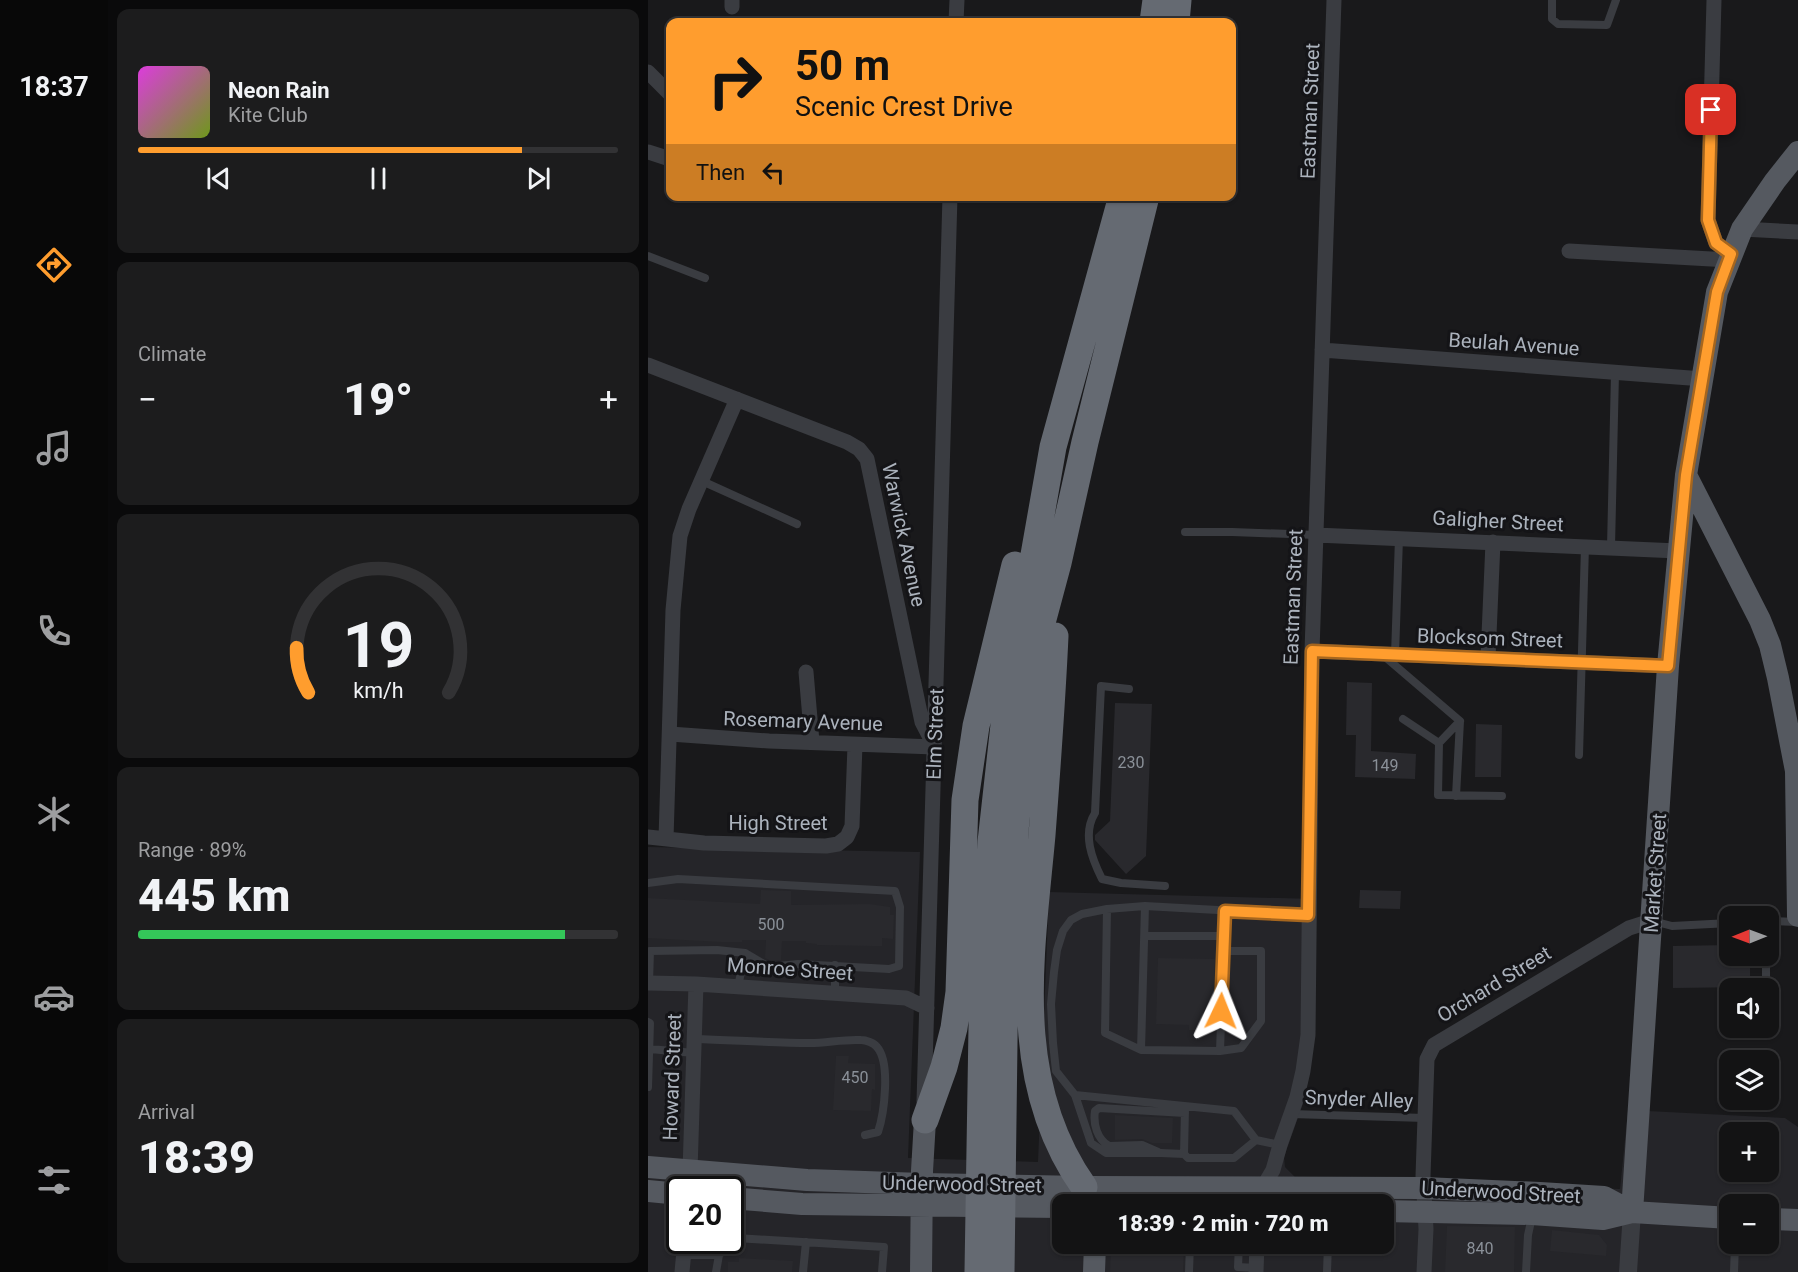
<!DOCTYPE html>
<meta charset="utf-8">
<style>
:root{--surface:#131314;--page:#1c1c1d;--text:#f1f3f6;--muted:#9d9ea0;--line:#323234;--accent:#ff9d2e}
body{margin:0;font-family:Roboto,sans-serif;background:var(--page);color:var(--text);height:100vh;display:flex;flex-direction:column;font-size:22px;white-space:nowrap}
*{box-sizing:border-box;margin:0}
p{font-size:20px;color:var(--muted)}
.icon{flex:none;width:33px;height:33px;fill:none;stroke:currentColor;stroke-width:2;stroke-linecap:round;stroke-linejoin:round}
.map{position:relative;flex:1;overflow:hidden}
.details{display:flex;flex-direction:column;gap:9px;padding:9px;background:#0a0a0b;width:540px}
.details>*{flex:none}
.hud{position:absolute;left:18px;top:18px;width:570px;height:183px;border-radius:12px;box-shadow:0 2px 4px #0004,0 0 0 2px var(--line);background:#ff9d2e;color:#111;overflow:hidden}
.needle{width:39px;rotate:269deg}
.buttons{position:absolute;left:1071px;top:906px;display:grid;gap:12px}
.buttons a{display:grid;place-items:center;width:60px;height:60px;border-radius:12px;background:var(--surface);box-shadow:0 2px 4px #0004,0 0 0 2px var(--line);font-size:30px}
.speed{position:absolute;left:18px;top:1176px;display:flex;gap:12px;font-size:30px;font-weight:700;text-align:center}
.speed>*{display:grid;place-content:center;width:78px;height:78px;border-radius:50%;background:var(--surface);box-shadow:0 2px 4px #0004,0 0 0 2px var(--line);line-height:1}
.speed .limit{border:3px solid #111;border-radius:9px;background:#fff;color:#111}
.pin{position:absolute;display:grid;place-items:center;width:51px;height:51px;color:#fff;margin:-26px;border-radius:12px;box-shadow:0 3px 9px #0006}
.me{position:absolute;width:66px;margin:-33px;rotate:2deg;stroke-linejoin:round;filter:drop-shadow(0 0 4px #0008)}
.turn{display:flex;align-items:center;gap:21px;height:126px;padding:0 30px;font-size:27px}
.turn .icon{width:78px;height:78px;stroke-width:2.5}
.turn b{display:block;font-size:42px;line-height:51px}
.then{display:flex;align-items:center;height:57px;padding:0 30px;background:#0003;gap:12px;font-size:22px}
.big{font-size:45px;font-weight:800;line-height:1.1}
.details .tile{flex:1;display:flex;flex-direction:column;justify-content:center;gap:9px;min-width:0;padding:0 21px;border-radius:12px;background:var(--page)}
.details .dial{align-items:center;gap:0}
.dial svg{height:156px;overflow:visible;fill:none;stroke:var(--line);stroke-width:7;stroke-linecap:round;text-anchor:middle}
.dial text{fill:var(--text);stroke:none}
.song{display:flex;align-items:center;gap:18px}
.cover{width:72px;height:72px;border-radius:9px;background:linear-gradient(135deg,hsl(300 70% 55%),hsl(80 70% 35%))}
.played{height:6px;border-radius:3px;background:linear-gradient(90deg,var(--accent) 80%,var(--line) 80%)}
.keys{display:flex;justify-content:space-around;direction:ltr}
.heat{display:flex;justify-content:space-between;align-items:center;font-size:33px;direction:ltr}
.charge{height:9px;border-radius:4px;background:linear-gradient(90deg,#34c759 89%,var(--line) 0)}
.trip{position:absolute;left:404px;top:1194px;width:342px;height:60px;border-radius:12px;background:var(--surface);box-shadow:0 2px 4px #0004,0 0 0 2px var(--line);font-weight:800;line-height:60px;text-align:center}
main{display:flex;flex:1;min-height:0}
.tab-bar{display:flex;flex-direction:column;width:108px;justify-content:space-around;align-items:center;background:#080808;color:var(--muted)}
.tab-bar .icon{width:42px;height:42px}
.tab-bar .on{color:var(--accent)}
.tab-bar b{font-size:27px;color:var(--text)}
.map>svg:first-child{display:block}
</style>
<main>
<nav class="tab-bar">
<b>18:37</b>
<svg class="icon on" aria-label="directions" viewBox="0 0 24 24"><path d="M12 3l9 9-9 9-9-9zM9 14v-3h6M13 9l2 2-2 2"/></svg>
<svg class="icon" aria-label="music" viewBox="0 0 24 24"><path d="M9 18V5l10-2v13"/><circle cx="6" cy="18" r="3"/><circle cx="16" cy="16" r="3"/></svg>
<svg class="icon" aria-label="phone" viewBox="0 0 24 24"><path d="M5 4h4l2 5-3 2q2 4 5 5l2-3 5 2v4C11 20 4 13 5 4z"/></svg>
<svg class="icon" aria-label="climate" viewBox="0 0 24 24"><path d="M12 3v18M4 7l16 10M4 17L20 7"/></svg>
<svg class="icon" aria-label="car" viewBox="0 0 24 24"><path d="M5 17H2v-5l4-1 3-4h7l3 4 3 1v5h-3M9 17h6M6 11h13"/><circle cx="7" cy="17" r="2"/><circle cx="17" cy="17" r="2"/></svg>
<svg class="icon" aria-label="filters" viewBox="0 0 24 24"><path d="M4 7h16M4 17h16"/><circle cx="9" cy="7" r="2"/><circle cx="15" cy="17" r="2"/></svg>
</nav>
<section class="details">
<div class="tile">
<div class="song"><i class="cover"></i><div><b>Neon Rain</b><p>Kite Club</p></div></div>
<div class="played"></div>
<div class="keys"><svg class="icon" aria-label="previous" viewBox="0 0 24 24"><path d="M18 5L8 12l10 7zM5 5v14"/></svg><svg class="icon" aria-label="pause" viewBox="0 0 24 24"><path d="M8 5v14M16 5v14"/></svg><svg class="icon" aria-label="next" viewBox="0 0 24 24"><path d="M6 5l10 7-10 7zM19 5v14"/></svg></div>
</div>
<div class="tile"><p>Climate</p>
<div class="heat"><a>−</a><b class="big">19°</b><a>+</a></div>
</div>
<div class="tile dial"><svg viewBox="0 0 100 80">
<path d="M14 69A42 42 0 1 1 86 69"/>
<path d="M14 69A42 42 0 0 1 8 46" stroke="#ff9d2e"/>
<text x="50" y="56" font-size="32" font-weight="700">19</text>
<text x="50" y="72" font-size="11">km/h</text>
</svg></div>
<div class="tile"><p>Range · 89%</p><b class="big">445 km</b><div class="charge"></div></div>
<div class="tile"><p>Arrival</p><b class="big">18:39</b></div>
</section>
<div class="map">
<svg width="1150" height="1272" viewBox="0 0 1150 1272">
<rect width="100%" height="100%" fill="#19191b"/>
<!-- built -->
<path fill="#252529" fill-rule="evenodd" d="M0,847L272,852L260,1158L390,1162L401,892L666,899L661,1075L656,1101L636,1157L637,1167L649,1179L972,1189L980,1110L1137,1118L1150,1127V1272H0ZM1082,1132H1120V1172H1082ZM32,1190H82V1240H32ZM414,1204H735V1244H414ZM1082,1204H1120V1244H1082Z"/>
<!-- building -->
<path fill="#29292d" d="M699,682L724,683L723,751L768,754L767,779L707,777L708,735H698Z
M467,703L504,704L498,856L478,874L447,840V835L462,821Z
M828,724L854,725L853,777H827Z
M113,890L143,891V905L222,904L242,907V915H246L245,939L234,938V946H224L169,945V944L158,943V941H134L133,960H121L117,958L118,940H94V942H74L0,938V898L112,904Z
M712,890L753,891L752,909L711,908Z
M1082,945V956H1102V987L1025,988V946Z
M510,958L567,959L565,1031L541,1030V1025L508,1024Z
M188,1056H201L200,1063L227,1064V1090L224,1089L223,1111L185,1110Z
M467,1115L525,1118L524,1143H504L494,1139L467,1140Z
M799,1226L867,1227L866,1272H797Z
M904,1230L951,1235L959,1245L958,1256L902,1251Z
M468,1244H534L533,1249H536L535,1272H462L463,1246L468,1247Z
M91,1258L145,1261L144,1272H80V1262H91Z"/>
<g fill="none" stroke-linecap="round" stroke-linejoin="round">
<!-- service -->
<path stroke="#3a3c41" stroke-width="8" d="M904,0V19L910,24L959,25L968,0
M0,256L57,278
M54,481L149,524
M537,532H584L668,535
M963,547L967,373
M747,655L751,538
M736,656L812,721L808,796
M481,689L453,686L447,813C434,834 444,859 454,879L473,883L517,886
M755,719L791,743
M812,721L791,743L790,795L854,796
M931,755L937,546
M0,883L30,879L247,891L252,907L251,966L241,969L150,964L121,967L97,953L69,950L2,951L1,983
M459,909L457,1033L493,1050L572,1051L593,1048L613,1021V951H575
M1005,921L1024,926L1082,923
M1120,921L1149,922
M497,936H576
M1118,956V988
M187,965V994
M90,987L97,953
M0,1022L2,1023L0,1087
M47,1039C85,1040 124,1043 162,1043C179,1043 195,1039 213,1040C218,1040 226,1043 229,1047C243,1063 236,1114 230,1132L217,1135
M2,1049L46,1053
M493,1050L497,906
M572,1051L577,911
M427,1095L586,1111L608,1140L632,1145
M643,1114L777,1118
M608,1140L586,1158H540L536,1154L513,1153H458L443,1143L427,1095L408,1071L405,1043L403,1004L406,972L409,950L415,931L423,920L434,914L459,909L497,906L660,915
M510,1152L494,1145L461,1146C449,1139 445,1124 447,1111L451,1108L537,1113
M536,1154L537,1108
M591,1244L590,1267L608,1268
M36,1255H71L88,1238L236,1247L234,1272
M68,1272L71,1255
M155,1272L158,1242
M541,1272L542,1244
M679,1272L680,1244
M878,1272L880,1235L884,1217
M1086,1272L1087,1244"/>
<!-- minor -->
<path stroke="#3a3c41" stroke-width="15" d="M1066,0L1060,220L1068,243L1083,254
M84,7V0
M308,22L309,0
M0,72L22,94
M0,152L22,159
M1094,229L1150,232
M921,251L1081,260
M674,350L1055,379
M0,365L199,442L211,449L219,459L274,722L287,747L121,741L22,734
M668,535L1030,551
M664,651L1020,666
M840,658L845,542
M158,672L164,742
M0,837L56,843L178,846L190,844L199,837L204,826L207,745
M18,839L25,610L32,536L41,509L89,399
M0,983L48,984L258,998L279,1008
M276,1102L302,196
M42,1171L48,984
M611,1204L615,1187L625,1170L632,1145L649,1097L655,1071L660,1035L664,651L686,0
M34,1272L37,1240
M608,1272L609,1244
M776,1272L778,1229L775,1176L779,1059L786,1045L981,928L1003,921"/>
<!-- tertiary -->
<path stroke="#3a3c41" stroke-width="18" d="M980,1272L984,1212"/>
<!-- primary -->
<path stroke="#555960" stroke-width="22" d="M1038,475L1112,620L1122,645L1130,678L1148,771L1150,916
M0,1167L159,1180L274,1184L436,1187L776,1188L892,1193L956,1197L984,1212
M0,1191L32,1194
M82,1198L154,1204L414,1207
M735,1211L884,1214L955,1219L984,1212L1082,1218
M984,1212L1020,666L1038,475L1069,292L1094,229L1127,181L1150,152
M1120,1219L1150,1220
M273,1272L274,1171L277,1120
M446,1272L447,1244"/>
<!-- motorway -->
<path stroke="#656a72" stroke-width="27" d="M505,22L508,0
M528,22L530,0
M407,636C404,702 399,769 394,835C383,956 361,1081 436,1187
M277,1120L296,1067L306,1028L311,992L317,800L328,726L367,565
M330,1272L335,965L343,842L356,725L405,447L474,196
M353,1272L357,966L368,819L379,713L395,619L410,563L437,442L498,196"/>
</g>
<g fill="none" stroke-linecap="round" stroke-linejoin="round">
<defs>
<path id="route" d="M573,1011L577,911L660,915L664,651L1020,666L1038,475L1069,292L1083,254L1068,243L1060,220L1063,110"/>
</defs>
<!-- route casing -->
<use href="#route" stroke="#a6661e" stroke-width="15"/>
<!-- route -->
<use href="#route" stroke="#ff9d2e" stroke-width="10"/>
</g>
<g text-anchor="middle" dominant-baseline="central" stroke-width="6" stroke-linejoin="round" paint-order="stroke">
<!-- number labels -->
<g font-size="16" fill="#8a9098">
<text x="483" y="762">230</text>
<text x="737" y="765">149</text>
<text x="123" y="924">500</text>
<text x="207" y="1077">450</text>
<text x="832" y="1248">840</text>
</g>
<!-- street labels -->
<g font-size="20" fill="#abb2bc" stroke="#141417">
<text transform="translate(662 111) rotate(-88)">Eastman Street</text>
<text transform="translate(866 344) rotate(4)">Beulah Avenue</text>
<text transform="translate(850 521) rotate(3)">Galigher Street</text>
<text transform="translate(256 535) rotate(78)">Warwick Avenue</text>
<text transform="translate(645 597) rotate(-88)">Eastman Street</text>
<text transform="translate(842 638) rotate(2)">Blocksom Street</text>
<text transform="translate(155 721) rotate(2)">Rosemary Avenue</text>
<text transform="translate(287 734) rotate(-88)">Elm Street</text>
<text x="130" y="823">High Street</text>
<text transform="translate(1007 873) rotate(-86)">Market Street</text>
<text transform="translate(142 969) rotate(4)">Monroe Street</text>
<text transform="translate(846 984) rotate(-31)">Orchard Street</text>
<text transform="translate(24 1077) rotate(-88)">Howard Street</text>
<text transform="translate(711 1099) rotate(2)">Snyder Alley</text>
<text transform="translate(314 1184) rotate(1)">Underwood Street</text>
<text transform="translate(853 1192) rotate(3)">Underwood Street</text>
</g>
</g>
</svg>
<div class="buttons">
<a><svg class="needle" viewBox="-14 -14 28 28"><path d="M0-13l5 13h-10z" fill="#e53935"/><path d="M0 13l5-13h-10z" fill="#9d9ea0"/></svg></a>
<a><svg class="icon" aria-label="sound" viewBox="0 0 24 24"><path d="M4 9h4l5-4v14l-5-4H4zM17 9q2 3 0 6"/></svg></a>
<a><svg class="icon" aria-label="layers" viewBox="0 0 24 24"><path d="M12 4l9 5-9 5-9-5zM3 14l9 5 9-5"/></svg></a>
<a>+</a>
<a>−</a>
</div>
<div class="speed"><div class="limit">20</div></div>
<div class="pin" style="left:1063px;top:110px;background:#d93025"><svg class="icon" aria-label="arrive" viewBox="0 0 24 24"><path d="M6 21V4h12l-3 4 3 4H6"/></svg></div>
<svg class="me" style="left:573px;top:1011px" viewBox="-20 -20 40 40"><path d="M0-17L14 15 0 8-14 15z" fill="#ff9d2e" stroke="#fff" stroke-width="4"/></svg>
<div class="trip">18:39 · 2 min · 720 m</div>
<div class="hud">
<div class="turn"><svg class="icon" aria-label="right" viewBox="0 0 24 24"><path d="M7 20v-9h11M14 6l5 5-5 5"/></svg><div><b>50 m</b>Scenic Crest Drive</div></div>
<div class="then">Then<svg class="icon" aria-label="left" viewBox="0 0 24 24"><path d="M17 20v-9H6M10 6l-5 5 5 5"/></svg></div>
</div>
</div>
</main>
